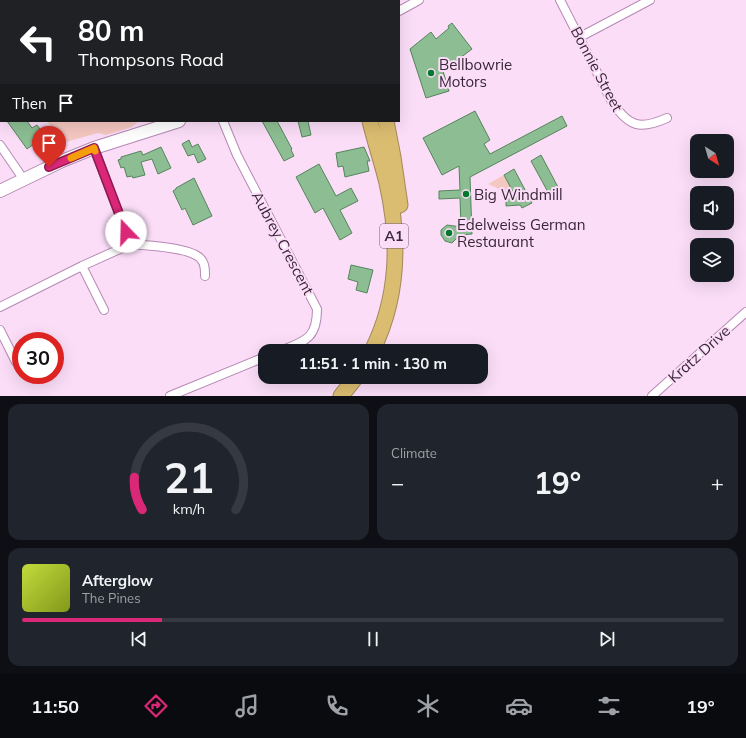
<!DOCTYPE html>
<meta charset="utf-8">
<style>
:root{--surface:#171b24;--page:#20242c;--text:#f1f3f6;--muted:#9ea1a6;--line:#363941;--accent:#db2777}
body{margin:0;font-family:Mulish,sans-serif;background:var(--page);color:var(--text);height:100vh;display:flex;flex-direction:column;font-size:15px;white-space:nowrap}
*{box-sizing:border-box;margin:0}
p{font-size:13px;color:var(--muted)}
.icon{flex:none;width:22px;height:22px;fill:none;stroke:currentColor;stroke-width:2;stroke-linecap:round;stroke-linejoin:round}
.map{position:relative;height:396px;overflow:hidden}
.details{display:flex;flex-direction:column;gap:8px;padding:8px;background:#0d0f14;flex:1}
.details>*{flex:none}
.top-card{position:absolute;left:0px;top:0px;width:400px;height:122px;box-shadow:0 4px 16px #0002;background:#202124;color:#fff;overflow:hidden}
.needle{width:26px;rotate:143deg}
.controls{position:absolute;left:690px;top:134px;display:grid;gap:8px}
.controls a{display:grid;place-items:center;width:44px;height:44px;border-radius:8px;background:var(--surface);box-shadow:0 4px 16px #0002;font-size:20px}
.speed{position:absolute;left:12px;top:332px;display:flex;gap:8px;font-size:20px;font-weight:700;text-align:center}
.speed>*{display:grid;place-content:center;width:52px;height:52px;border-radius:50%;background:var(--surface);box-shadow:0 4px 16px #0002;line-height:1}
.speed .limit{border:6px solid #d22;background:#fff;color:#111}
.pin{position:absolute;display:grid;place-items:center;width:34px;height:34px;color:#fff;margin:-41px -17px;border-radius:50% 50% 50% 0;rotate:-45deg;box-shadow:0 0 4px #0007}
.pin .icon{rotate:45deg}
.me{position:absolute;width:44px;margin:-22px;rotate:339deg;stroke-linejoin:round;filter:drop-shadow(0 0 3px #0008)}
.turn{display:flex;align-items:center;gap:14px;height:84px;padding:0 12px;font-size:18px}
.turn .icon{width:52px;height:52px;stroke-width:2.5}
.turn b{display:block;font-size:28px;line-height:34px}
.then{display:flex;align-items:center;height:38px;padding:0 12px;background:#0003;gap:8px;font-size:15px}
.big{font-size:30px;font-weight:700;line-height:1.1}
.details .card{flex:1;display:flex;flex-direction:column;justify-content:center;gap:6px;min-width:0;padding:0 14px;border-radius:12px;background:var(--page)}
.details .dial{align-items:center;gap:0}
.dial svg{height:104px;overflow:visible;fill:none;stroke:var(--line);stroke-width:7;stroke-linecap:round;text-anchor:middle}
.dial text{fill:var(--text);stroke:none}
.song{display:flex;align-items:center;gap:12px}
.cover{width:48px;height:48px;border-radius:6px;background:linear-gradient(135deg,hsl(70 70% 55%),hsl(70 70% 35%))}
.played{height:4px;border-radius:2px;background:linear-gradient(90deg,var(--accent) 20%,var(--line) 20%)}
.keys{display:flex;justify-content:space-around;direction:ltr}
.heat{display:flex;justify-content:space-between;align-items:center;font-size:22px;direction:ltr}
.details .tiles{flex:1;display:grid;gap:8px;grid-template-columns:1fr 1fr}
.card:last-child{grid-column:span 2}
.trip{position:absolute;left:258px;top:344px;width:230px;height:40px;border-radius:12px;background:var(--surface);box-shadow:0 4px 16px #0002;font-weight:700;line-height:40px;text-align:center}
.dock{display:flex;height:64px;justify-content:space-around;align-items:center;background:#090b0e;color:var(--muted)}
.dock .icon{width:28px;height:28px}
.dock .on{color:var(--accent)}
.dock b{font-size:18px;color:var(--text)}
.map>svg:first-child{display:block}
</style>
<div class="map">
<svg width="746" height="396" viewBox="0 0 746 396">
<rect width="100%" height="100%" fill="#fbddf8"/>
<!-- green -->
<path fill="#f5c7c1" d="M0,0H192L193,1H1V54Z
M47,121H139L132,127L106,135L98,133L62,143Z
M504,175L515,195L511,192H506L488,184Z"/>
<g fill="none" stroke-linecap="round" stroke-linejoin="round">
<!-- stream -->
<path stroke="#aa6fa7" stroke-width="2" d="M94,1L96,0"/>
</g>
<!-- building -->
<path fill="#8dbe93" stroke="#55845c" d="M452,23L472,49L443,71L449,91L426,98L410,49L431,32L436,39L449,28L448,26Z
M475,111L490,140L484,144L490,154L562,116L567,126L470,177L472,234L458,235L457,238L452,243L445,241L441,235V230L447,225L461,227L460,198L439,199V191L460,190L459,166L442,175L423,138Z
M7,121H27L32,128L37,125L45,136L27,149Z
M262,121H277L292,149L291,150L294,156L284,161Z
M298,121H308L311,135L302,137Z
M189,140L192,147L198,144L206,159L198,163L194,154L188,156L182,144Z
M161,147L171,168L158,174L152,159L141,162L145,175L133,178L132,176L127,177L124,167L121,168L118,160L121,159V157L141,151L143,155Z
M364,147L370,161H367L369,171L345,177L343,166L338,167L336,153Z
M541,155L559,189L549,194L531,161Z
M319,164L336,196L351,188L358,201L340,210L352,233L340,240L323,208L315,213L296,177Z
M514,169L532,203L522,208L520,205L506,206V192H513L504,175Z
M194,178L212,216L193,225L185,208L182,210L173,191L176,189V188Z
M351,265L373,270L367,293L356,290L358,282L348,279Z"/>
<g fill="none" stroke-linecap="round" stroke-linejoin="round">
<defs>
<path id="street" d="M560,0L612,102C629,127 640,130 667,118
M399,11L419,0
M580,37L650,0
M223,121L237,155L317,309C317,339 305,341 280,351
M0,145L24,180
M94,148L126,232L128,244
M128,244C144,245 189,247 200,258C205,263 205,269 205,276
M82,266L104,310
M0,307L82,266L122,248L128,244
M0,330L16,362
M170,396L265,357
M652,396L746,312"/>
<path id="secondary" d="M0,191L62,161L94,148L179,121"/>
<path id="highway" d="M331,0V1
M345,0L346,1
M370,121C375,142 382,162 387,183C400,241 399,297 372,351
M386,121L393,157L400,205
M341,396L356,377"/>
</defs>
<!-- street casing -->
<use href="#street" stroke="#b689b4" stroke-width="10"/>
<!-- secondary casing -->
<use href="#secondary" stroke="#b689b4" stroke-width="14"/>
<!-- highway casing -->
<use href="#highway" stroke="#a2885d" stroke-width="17"/>
<!-- street -->
<use href="#street" stroke="#fff" stroke-width="8"/>
<!-- secondary -->
<use href="#secondary" stroke="#fff" stroke-width="12"/>
<!-- highway -->
<use href="#highway" stroke="#dbbd71" stroke-width="15"/>
</g>
<g fill="none" stroke-linecap="round" stroke-linejoin="round">
<defs>
<path id="route" d="M49,167L94,148L126,232"/>
</defs>
<!-- route casing -->
<use href="#route" stroke="#8e194d" stroke-width="10"/>
<!-- route -->
<use href="#route" stroke="#db2777" stroke-width="7"/>
<!-- slow -->
<path stroke="#f59e0b" stroke-width="7" d="M71,158L94,148L95,151"/>
</g>
<!-- markers -->
<g fill="#00782e" stroke="#fbddf8" stroke-width="1.5">
<circle cx="431" cy="73" r="4"/>
<circle cx="466" cy="194" r="4"/>
<circle cx="449" cy="233" r="4"/>
</g>
<g text-anchor="middle" dominant-baseline="central" stroke-width="4" stroke-linejoin="round" paint-order="stroke">
<!-- shield labels -->
<rect fill="#fbddf8" stroke="#735d72" stroke-width="1" x="380" y="224" width="28" height="24" rx="3"/>
<g font-size="14" font-weight="bold" fill="#392638">
<text x="394" y="236">A1</text>
</g>
<!-- poi labels -->
<g font-size="15" fill="#392638" stroke="#fbddf8" text-anchor="start">
<text x="439" y="64">Bellbowrie<tspan x="439" dy="17">Motors</tspan></text>
<text x="474" y="194">Big Windmill</text>
<text x="457" y="224">Edelweiss German<tspan x="457" dy="17">Restaurant</tspan></text>
</g>
<!-- street labels -->
<g font-size="15" fill="#392638" stroke="#fbddf8">
<text transform="translate(597 69) rotate(62)">Bonnie Street</text>
<text transform="translate(283 243) rotate(62)">Aubrey Crescent</text>
<text transform="translate(699 354) rotate(-42)">Kratz Drive</text>
</g>
</g>
</svg>
<div class="controls">
<a><svg class="needle" viewBox="-14 -14 28 28"><path d="M0-13l5 13h-10z" fill="#e53935"/><path d="M0 13l5-13h-10z" fill="#9ea1a6"/></svg></a>
<a><svg class="icon" aria-label="sound" viewBox="0 0 24 24"><path d="M4 9h4l5-4v14l-5-4H4zM17 9q2 3 0 6"/></svg></a>
<a><svg class="icon" aria-label="layers" viewBox="0 0 24 24"><path d="M12 4l9 5-9 5-9-5zM3 14l9 5 9-5"/></svg></a>
</div>
<div class="speed"><div class="limit">30</div></div>
<div class="pin" style="left:49px;top:167px;background:#d93025"><svg class="icon" aria-label="arrive" viewBox="0 0 24 24"><path d="M6 21V4h12l-3 4 3 4H6"/></svg></div>
<svg class="me" style="left:126px;top:232px" viewBox="-20 -20 40 40"><circle r="19" fill="#fff"/><path d="M0-13L10 11 0 6-10 11z" fill="#db2777"/></svg>
<div class="trip">11:51 · 1 min · 130 m</div>
<div class="top-card">
<div class="turn"><svg class="icon" aria-label="left" viewBox="0 0 24 24"><path d="M17 20v-9H6M10 6l-5 5 5 5"/></svg><div><b>80 m</b>Thompsons Road</div></div>
<div class="then">Then<svg class="icon" aria-label="arrive" viewBox="0 0 24 24"><path d="M6 21V4h12l-3 4 3 4H6"/></svg></div>
</div>
</div>
<section class="details">
<div class="tiles">
<div class="card dial"><svg viewBox="0 0 100 80">
<path d="M14 69A42 42 0 1 1 86 69"/>
<path d="M14 69A42 42 0 0 1 8 44" stroke="#db2777"/>
<text x="50" y="56" font-size="32" font-weight="700">21</text>
<text x="50" y="72" font-size="11">km/h</text>
</svg></div>
<div class="card"><p>Climate</p>
<div class="heat"><a>−</a><b class="big">19°</b><a>+</a></div>
</div>
<div class="card">
<div class="song"><i class="cover"></i><div><b>Afterglow</b><p>The Pines</p></div></div>
<div class="played"></div>
<div class="keys"><svg class="icon" aria-label="previous" viewBox="0 0 24 24"><path d="M18 5L8 12l10 7zM5 5v14"/></svg><svg class="icon" aria-label="pause" viewBox="0 0 24 24"><path d="M8 5v14M16 5v14"/></svg><svg class="icon" aria-label="next" viewBox="0 0 24 24"><path d="M6 5l10 7-10 7zM19 5v14"/></svg></div>
</div>
</div>
</section>
<nav class="dock">
<b>11:50</b>
<svg class="icon on" aria-label="directions" viewBox="0 0 24 24"><path d="M12 3l9 9-9 9-9-9zM9 14v-3h6M13 9l2 2-2 2"/></svg>
<svg class="icon" aria-label="music" viewBox="0 0 24 24"><path d="M9 18V5l10-2v13"/><circle cx="6" cy="18" r="3"/><circle cx="16" cy="16" r="3"/></svg>
<svg class="icon" aria-label="phone" viewBox="0 0 24 24"><path d="M5 4h4l2 5-3 2q2 4 5 5l2-3 5 2v4C11 20 4 13 5 4z"/></svg>
<svg class="icon" aria-label="climate" viewBox="0 0 24 24"><path d="M12 3v18M4 7l16 10M4 17L20 7"/></svg>
<svg class="icon" aria-label="car" viewBox="0 0 24 24"><path d="M5 17H2v-5l4-1 3-4h7l3 4 3 1v5h-3M9 17h6M6 11h13"/><circle cx="7" cy="17" r="2"/><circle cx="17" cy="17" r="2"/></svg>
<svg class="icon" aria-label="filters" viewBox="0 0 24 24"><path d="M4 7h16M4 17h16"/><circle cx="9" cy="7" r="2"/><circle cx="15" cy="17" r="2"/></svg>
<b>19°</b>
</nav>
